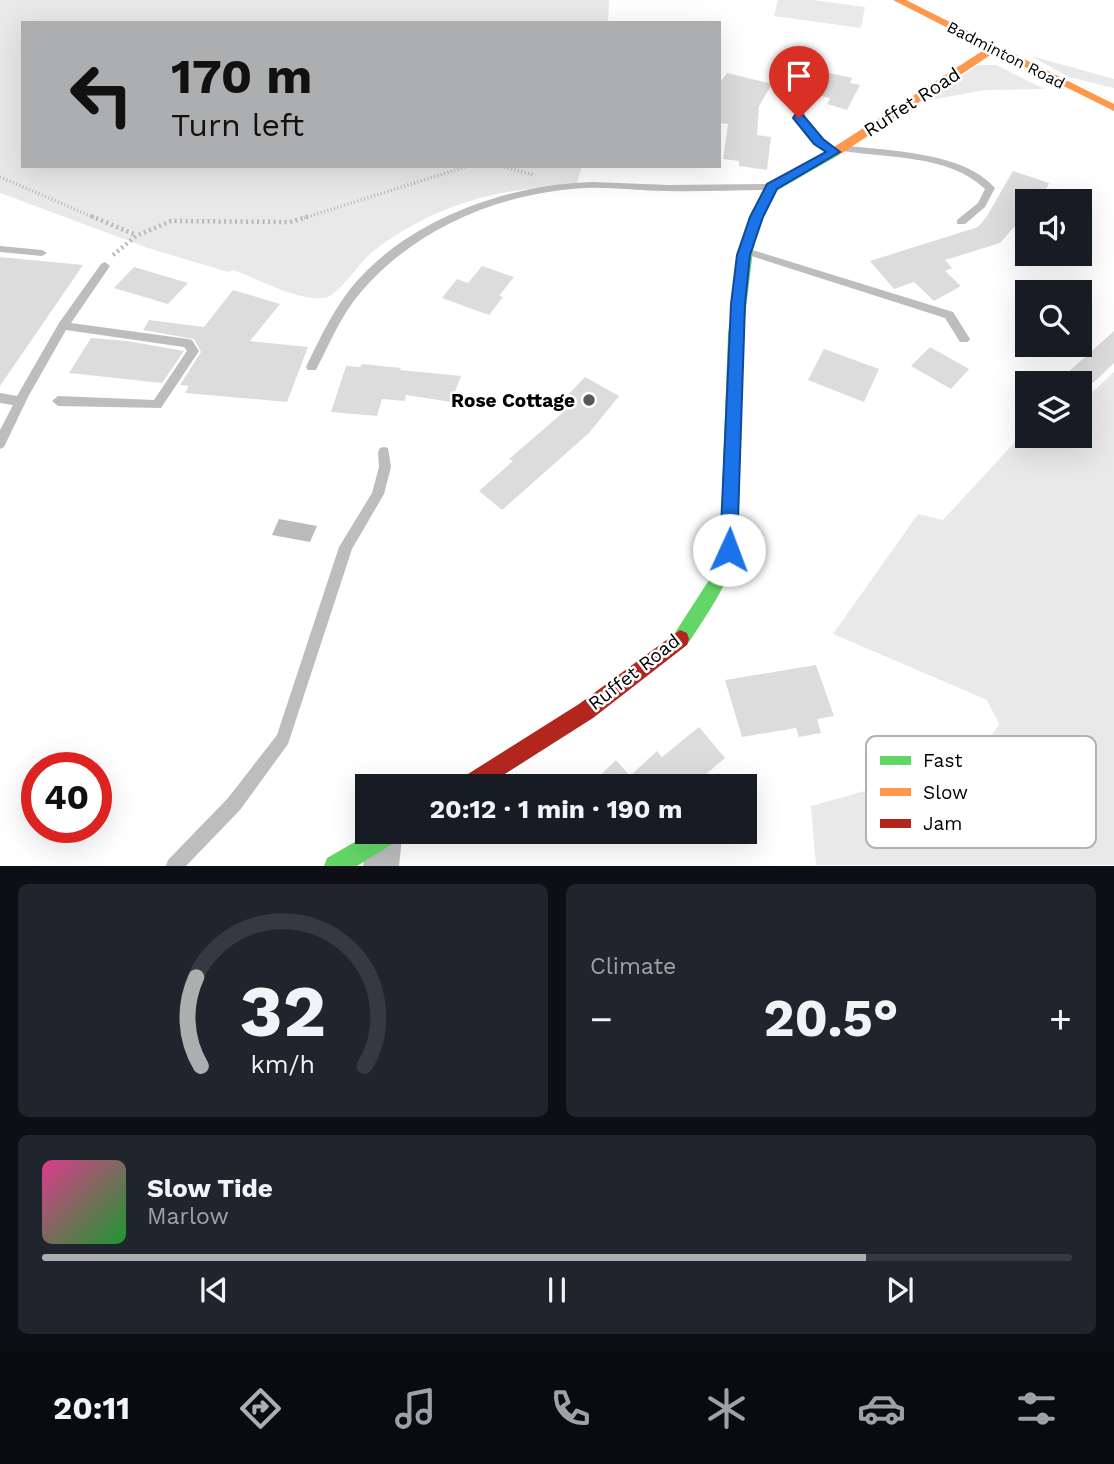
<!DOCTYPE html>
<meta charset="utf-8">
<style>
:root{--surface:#171b24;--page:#20242c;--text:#f1f3f6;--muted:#9ea1a6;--line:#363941;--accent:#adaeaf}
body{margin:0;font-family:"Work Sans",sans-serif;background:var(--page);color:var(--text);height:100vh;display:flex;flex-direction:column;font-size:26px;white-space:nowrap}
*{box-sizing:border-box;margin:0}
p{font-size:23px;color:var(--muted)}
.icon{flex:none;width:38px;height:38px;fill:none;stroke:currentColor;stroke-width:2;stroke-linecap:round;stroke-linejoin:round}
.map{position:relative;height:866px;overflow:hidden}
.panel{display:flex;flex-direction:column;gap:18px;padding:18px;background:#0d0f14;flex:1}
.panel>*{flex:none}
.guide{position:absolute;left:21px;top:21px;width:700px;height:147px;border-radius:0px;box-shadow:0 7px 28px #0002;background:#adaeaf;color:#111;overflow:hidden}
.fabs{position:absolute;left:1015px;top:189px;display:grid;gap:14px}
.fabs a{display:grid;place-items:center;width:77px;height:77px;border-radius:0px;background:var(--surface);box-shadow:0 7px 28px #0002;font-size:35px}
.speed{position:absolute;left:21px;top:752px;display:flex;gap:14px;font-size:35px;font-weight:700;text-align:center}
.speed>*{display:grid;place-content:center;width:91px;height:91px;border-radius:50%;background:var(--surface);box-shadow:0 7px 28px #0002;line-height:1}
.speed .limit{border:10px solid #d22;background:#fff;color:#111}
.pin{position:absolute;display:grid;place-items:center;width:60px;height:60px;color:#fff;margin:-72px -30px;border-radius:50% 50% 50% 0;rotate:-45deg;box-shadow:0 0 7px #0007}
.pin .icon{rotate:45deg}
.me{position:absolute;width:77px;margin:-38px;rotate:2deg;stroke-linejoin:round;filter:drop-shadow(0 0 5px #0008)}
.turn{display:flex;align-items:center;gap:24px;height:147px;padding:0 35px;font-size:32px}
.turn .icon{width:91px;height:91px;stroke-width:2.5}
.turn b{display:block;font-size:49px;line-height:60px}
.big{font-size:52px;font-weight:700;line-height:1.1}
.panel .tile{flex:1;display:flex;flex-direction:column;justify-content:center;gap:10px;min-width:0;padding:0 24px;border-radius:10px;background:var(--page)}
.panel .dial{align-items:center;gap:0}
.dial svg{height:182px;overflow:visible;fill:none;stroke:var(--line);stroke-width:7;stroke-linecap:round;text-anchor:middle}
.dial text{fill:var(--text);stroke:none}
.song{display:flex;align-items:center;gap:21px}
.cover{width:84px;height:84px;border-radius:10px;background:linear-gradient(135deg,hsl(330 70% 55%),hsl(130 70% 35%))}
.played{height:7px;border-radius:4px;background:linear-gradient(90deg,var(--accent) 80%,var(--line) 80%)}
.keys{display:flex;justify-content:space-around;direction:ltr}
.heat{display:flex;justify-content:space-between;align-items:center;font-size:38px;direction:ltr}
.panel .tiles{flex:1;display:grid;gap:18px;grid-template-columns:1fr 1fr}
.tile:last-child{grid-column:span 2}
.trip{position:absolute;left:355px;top:774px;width:402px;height:70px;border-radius:0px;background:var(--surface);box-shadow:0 7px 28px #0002;font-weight:700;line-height:70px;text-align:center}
.tabs{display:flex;height:112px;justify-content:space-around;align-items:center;background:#090b0e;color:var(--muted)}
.tabs .icon{width:49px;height:49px}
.tabs .selected{color:var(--accent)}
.tabs b{font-size:32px;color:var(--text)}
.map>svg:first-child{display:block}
</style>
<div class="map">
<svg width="1114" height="866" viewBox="0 0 1114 866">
<rect width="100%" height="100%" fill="#fff"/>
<!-- green -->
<path fill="#e9e9e9" d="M0,0H609L608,23H23V166H582L576,186C501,186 430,206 371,253C359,263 339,295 325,298C301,302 257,279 234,270L228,272L148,248L0,193Z
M778,0H812L865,7L861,28L774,16Z
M1031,56L1114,79V88L1069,77Z
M978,65H996L1044,89L985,90L925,101Z
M1114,372V865H816L811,806L976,760L999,724L987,700L833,634L918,514L943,520L1027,429V436H1080V399L1096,389Z"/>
<!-- water -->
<path fill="#bbb" d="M279,519L317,526L310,542L272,535Z"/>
<!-- building -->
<path fill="#dcdcdc" d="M825,72L852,78L850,83L860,85L847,110L827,104L830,98L812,94Z
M727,73L772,84L759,106L757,135L771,137L767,170L739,166V161L723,159L728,124L719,123V84Z
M1013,171L1049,183L1040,201H1027V230L1015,226L1000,243L945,260L952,268L945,271L961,286L934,301L914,282L894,289L870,261L978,227L987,216Z
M0,257L83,265L0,386Z
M482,266L514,277L499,296L503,297L489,315L442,298L457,279L468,283Z
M134,267L188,283L168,304L114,288Z
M233,290L280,304L250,341L308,347L287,402L185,393L189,386L180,385L201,352L194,339L143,330L149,320L204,327Z
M1114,331V363L1093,383H1056Z
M91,338L127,341L184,351L162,383L69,373Z
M930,347L969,369L951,389L911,366Z
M824,349L879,369L864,402L808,380Z
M362,364L401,368L400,370L461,376L451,402L406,395L405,401L382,399L377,416L331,412L346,366L360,367Z
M585,377L619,396L589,433L502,510L479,491L513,461L509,459L567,409L558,405Z
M816,665L834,716L817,719L821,733L799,737L796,728L742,737L725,680Z
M699,727L725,758L692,786H589L616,760L630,776L657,751L662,757Z"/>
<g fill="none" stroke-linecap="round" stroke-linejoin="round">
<!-- path-far1 -->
<path stroke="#b8b8b8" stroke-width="3.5" stroke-dasharray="1 2.5" stroke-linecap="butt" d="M501,166L534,175
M0,177L95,218
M304,218L468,166"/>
<!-- path -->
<path stroke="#b8b8b8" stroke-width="4.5" stroke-dasharray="2 3.5" stroke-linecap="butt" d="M91,216L136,235
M113,255L136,236L171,221L290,222L310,216"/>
<!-- lane -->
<path fill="#bdbdbd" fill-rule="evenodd" d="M794,96L798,99L811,129L836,149L837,146L840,145C886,151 963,151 995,188L985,207L965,224H957V220L978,203L985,189C947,153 885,159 837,150V154H831L804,132L790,99Z
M593,182L669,185L772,184L777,187L772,190C737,190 701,192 666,191C639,191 613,187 586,188C502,192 415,228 361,292C341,315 330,343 316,370H308L306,367C319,340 332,312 351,288C406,220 508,184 593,182Z
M0,246L42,250L47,253L42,256L0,252Z
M746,248L953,312L970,339L968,342H960L945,318L742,253L741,251Z
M105,262L110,266L71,323L188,339L192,340L199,351L161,408L58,406L52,401L58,396L154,400L187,351L184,347L66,330L28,397L4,447L0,449V430L13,405L0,403V393L17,396L59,323L101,264Z
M384,447L388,448L391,467L384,494L352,549L288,744L240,810L186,866H166L168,860L228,798L277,735L339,547L372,493L379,467L378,452L380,448Z"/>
<!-- street -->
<path fill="#bdbdbd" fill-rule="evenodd" d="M369,831H399L402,838L399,866H363Z"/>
<!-- fast -->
<path fill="#63d668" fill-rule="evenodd" d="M835,148L839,149V155L776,191L763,215L753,250L743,334L738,551C727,586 707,615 687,645L680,648L673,645L671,639L709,580L720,551L728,334L740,250L750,215L767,186Z
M374,831H405L402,838L357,866H324L327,858Z"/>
<!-- slow -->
<path fill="#ff974d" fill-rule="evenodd" d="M893,0H906L1114,104V111L995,52L839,155H831V149L987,48Z"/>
<!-- jam -->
<path fill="#b3261e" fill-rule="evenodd" d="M680,630L687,633L689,639L687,645L593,718L486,786H457L460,779L579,704Z"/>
</g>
<!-- route -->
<path fill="#1a73e8" stroke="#114b97" stroke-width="2" d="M795,115H803L823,139L840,152L777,189L763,217L750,255L745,304L737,550L729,557L720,550L731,304L737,255L750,217L767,184L826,152L814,144L793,118Z"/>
<!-- markers -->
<circle fill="#595959" stroke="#fff" stroke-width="2.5" cx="589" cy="400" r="7"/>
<g text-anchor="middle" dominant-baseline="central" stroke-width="5" stroke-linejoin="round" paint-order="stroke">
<!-- far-street labels -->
<g font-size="16" fill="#000" stroke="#fff">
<text transform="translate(1006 55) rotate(27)">Badminton Road</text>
</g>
<!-- street labels -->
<g font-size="19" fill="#000" stroke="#fff">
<text transform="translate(912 102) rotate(-33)">Ruffet Road</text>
<text transform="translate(634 672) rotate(-38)">Ruffet Road</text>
</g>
<!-- poi labels -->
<g font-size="19" font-weight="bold" fill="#000" stroke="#fff" text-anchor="end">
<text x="575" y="400">Rose Cottage</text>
</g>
</g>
<!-- legend -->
<rect x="866" y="736" width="230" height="112" rx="10" fill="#fff" stroke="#b2b2b2" stroke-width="2"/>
<rect x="880" y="756" width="31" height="9" fill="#63d668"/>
<rect x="880" y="788" width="31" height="8" fill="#ff974d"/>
<rect x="880" y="819" width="31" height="9" fill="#b3261e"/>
<g font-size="19" fill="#000">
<text x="923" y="767">Fast</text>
<text x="923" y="799">Slow</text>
<text x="923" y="830">Jam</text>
</g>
</svg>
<div class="fabs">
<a><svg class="icon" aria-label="sound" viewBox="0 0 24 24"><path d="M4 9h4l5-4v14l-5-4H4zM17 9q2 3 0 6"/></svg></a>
<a><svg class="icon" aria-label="search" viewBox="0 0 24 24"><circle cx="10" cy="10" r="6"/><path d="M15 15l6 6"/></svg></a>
<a><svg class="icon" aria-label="layers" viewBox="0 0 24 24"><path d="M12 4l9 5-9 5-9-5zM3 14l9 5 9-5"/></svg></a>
</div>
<div class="speed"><div class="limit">40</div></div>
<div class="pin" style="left:799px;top:118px;background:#d93025"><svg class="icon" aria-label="arrive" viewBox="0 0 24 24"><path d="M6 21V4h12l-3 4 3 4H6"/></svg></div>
<svg class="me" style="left:729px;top:550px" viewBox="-20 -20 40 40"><circle r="19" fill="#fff"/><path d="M0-13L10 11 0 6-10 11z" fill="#1a73e8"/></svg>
<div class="trip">20:12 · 1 min · 190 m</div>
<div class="guide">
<div class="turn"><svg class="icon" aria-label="left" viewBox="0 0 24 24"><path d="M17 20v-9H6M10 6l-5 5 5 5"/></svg><div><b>170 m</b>Turn left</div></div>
</div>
</div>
<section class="panel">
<div class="tiles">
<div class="tile dial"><svg viewBox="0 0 100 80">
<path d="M14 69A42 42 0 1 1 86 69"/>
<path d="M14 69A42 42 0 0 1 12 30" stroke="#adaeaf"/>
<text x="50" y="56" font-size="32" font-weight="700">32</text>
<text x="50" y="72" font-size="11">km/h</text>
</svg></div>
<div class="tile"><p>Climate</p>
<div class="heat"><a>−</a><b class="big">20.5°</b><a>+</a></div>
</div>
<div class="tile">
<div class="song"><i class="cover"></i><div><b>Slow Tide</b><p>Marlow</p></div></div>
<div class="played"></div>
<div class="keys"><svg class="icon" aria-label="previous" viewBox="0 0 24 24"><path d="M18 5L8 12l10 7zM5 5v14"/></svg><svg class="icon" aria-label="pause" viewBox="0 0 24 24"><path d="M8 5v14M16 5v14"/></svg><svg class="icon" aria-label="next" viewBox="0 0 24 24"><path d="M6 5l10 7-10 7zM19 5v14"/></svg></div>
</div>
</div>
</section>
<nav class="tabs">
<b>20:11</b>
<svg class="icon selected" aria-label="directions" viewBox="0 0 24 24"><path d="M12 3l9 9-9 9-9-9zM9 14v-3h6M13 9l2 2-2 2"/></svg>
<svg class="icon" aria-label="music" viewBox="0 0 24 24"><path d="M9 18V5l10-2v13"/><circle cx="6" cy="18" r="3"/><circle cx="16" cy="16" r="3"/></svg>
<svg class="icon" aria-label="phone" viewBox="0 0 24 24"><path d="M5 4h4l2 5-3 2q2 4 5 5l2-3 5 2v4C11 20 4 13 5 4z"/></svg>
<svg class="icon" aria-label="climate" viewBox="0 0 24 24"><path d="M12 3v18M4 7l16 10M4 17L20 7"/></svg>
<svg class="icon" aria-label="car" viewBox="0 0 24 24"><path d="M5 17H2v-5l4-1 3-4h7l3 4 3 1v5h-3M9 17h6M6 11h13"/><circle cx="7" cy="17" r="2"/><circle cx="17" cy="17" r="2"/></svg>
<svg class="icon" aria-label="filters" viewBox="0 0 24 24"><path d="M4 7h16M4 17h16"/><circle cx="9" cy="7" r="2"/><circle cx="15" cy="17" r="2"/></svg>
</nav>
